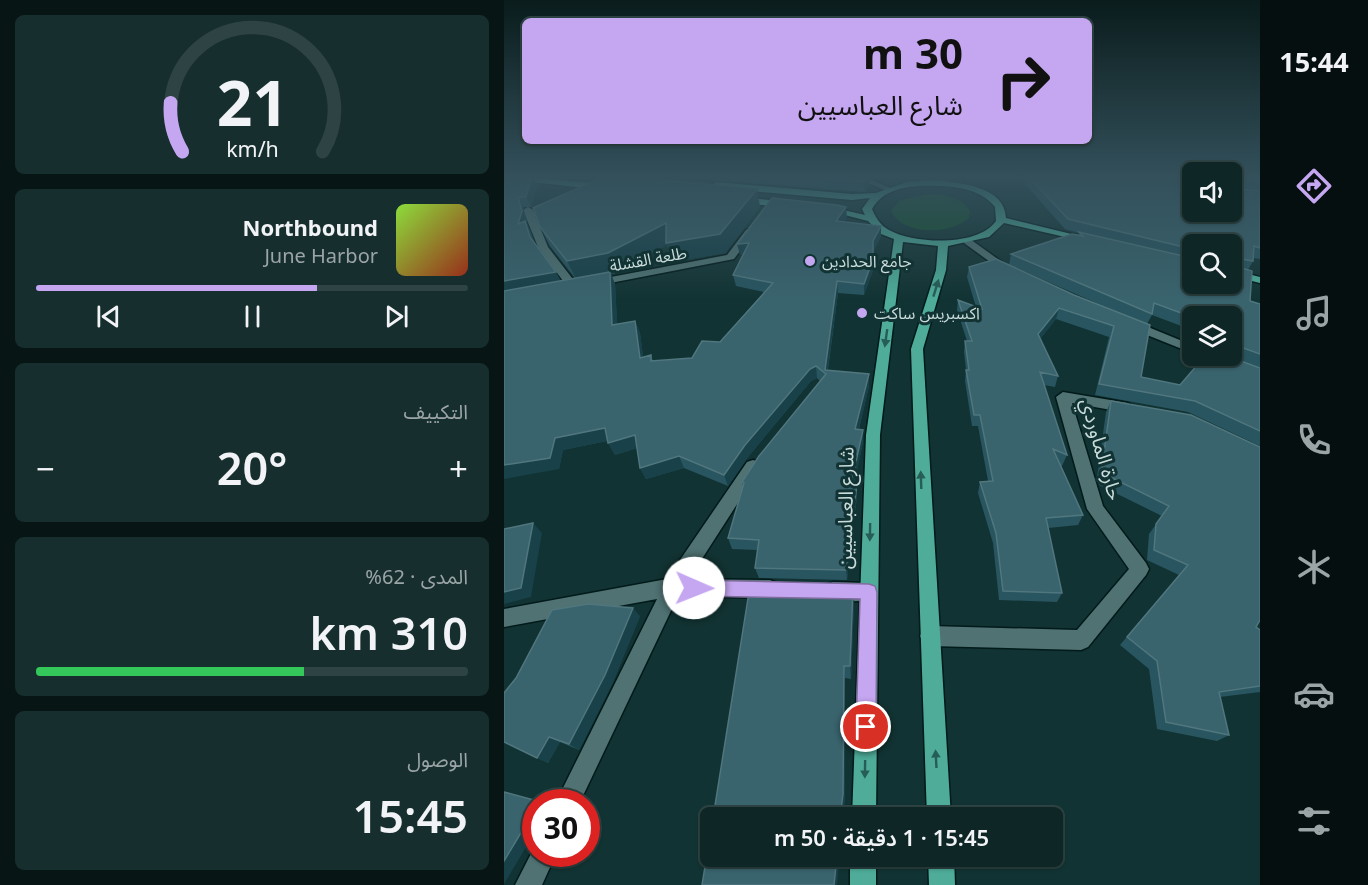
<!DOCTYPE html>
<html lang="ar">
<meta charset="utf-8">
<style>
:root{--surface:#0e2626;--page:#172e2e;--text:#f1f3f6;--muted:#9ba5a7;--line:#2e4343;--accent:#c5a7f1}
body{margin:0;font-family:"Noto Sans","Noto Sans Arabic",sans-serif;background:var(--page);color:var(--text);direction:rtl;height:100vh;display:flex;flex-direction:column;font-size:22px;white-space:nowrap}
*{box-sizing:border-box;margin:0}
p{font-size:20px;color:var(--muted)}
.icon{flex:none;width:33px;height:33px;fill:none;stroke:currentColor;stroke-width:2;stroke-linecap:round;stroke-linejoin:round}
.map{position:relative;flex:1;overflow:hidden;direction:ltr}
.panel{display:flex;flex-direction:column;gap:15px;padding:15px;background:#081515;width:504px}
.panel>*{flex:none}
.top-card{position:absolute;left:18px;top:18px;width:570px;height:126px;border-radius:9px;box-shadow:0 2px 4px #0004,0 0 0 2px var(--line);direction:rtl;background:#c5a7f1;color:#111;overflow:hidden}
.tools{position:absolute;left:678px;top:162px;display:grid;gap:12px}
.tools a{display:grid;place-items:center;width:60px;height:60px;border-radius:9px;background:var(--surface);box-shadow:0 2px 4px #0004,0 0 0 2px var(--line);font-size:30px}
.speed{position:absolute;left:18px;top:789px;display:flex;gap:12px;font-size:30px;font-weight:700;text-align:center}
.speed>*{display:grid;place-content:center;width:78px;height:78px;border-radius:50%;background:var(--surface);box-shadow:0 2px 4px #0004,0 0 0 2px var(--line);line-height:1}
.speed .limit{border:9px solid #d22;background:#fff;color:#111}
.pin{position:absolute;display:grid;place-items:center;width:51px;height:51px;color:#fff;margin:-26px;border:3px solid #fff;border-radius:50%;box-shadow:0 2px 6px #0007}
.me{position:absolute;width:66px;margin:-33px;rotate:91deg;stroke-linejoin:round;filter:drop-shadow(0 0 4px #0008)}
.turn{display:flex;align-items:center;gap:21px;height:126px;padding:0 30px;font-size:27px}
.turn .icon{width:78px;height:78px;stroke-width:2.5}
.turn b{display:block;font-size:42px;line-height:51px}
.big{font-size:45px;font-weight:600;line-height:1.1}
.panel .tile{flex:1;display:flex;flex-direction:column;justify-content:center;gap:9px;min-width:0;padding:0 21px;border-radius:9px;background:var(--page)}
.panel .dial{align-items:center;gap:0}
.dial svg{height:156px;overflow:visible;fill:none;stroke:var(--line);stroke-width:7;stroke-linecap:round;text-anchor:middle}
.dial text{fill:var(--text);stroke:none}
.song{display:flex;align-items:center;gap:18px}
.cover{width:72px;height:72px;border-radius:9px;background:linear-gradient(135deg,hsl(90 70% 55%),hsl(10 70% 35%))}
.played{height:6px;border-radius:3px;background:linear-gradient(90deg,var(--accent) 65%,var(--line) 65%)}
.keys{display:flex;justify-content:space-around;direction:ltr}
.heat{display:flex;justify-content:space-between;align-items:center;font-size:33px;direction:ltr}
.charge{height:9px;border-radius:4px;background:linear-gradient(90deg,#34c759 62%,var(--line) 0)}
.trip{position:absolute;left:196px;top:807px;width:363px;height:60px;border-radius:9px;background:var(--surface);box-shadow:0 2px 4px #0004,0 0 0 2px var(--line);font-weight:600;line-height:60px;text-align:center;direction:rtl}
main{display:flex;flex:1;min-height:0}
.tabs{display:flex;flex-direction:column;width:108px;justify-content:space-around;align-items:center;background:#060f0f;color:var(--muted)}
.tabs .icon{width:42px;height:42px}
.tabs .active{color:var(--accent)}
.tabs b{font-size:27px;color:var(--text)}
.map>svg:first-child{display:block}
</style>
<main>
<nav class="tabs">
<b>15:44</b>
<svg class="icon active" aria-label="directions" viewBox="0 0 24 24"><path d="M12 3l9 9-9 9-9-9zM9 14v-3h6M13 9l2 2-2 2"/></svg>
<svg class="icon" aria-label="music" viewBox="0 0 24 24"><path d="M9 18V5l10-2v13"/><circle cx="6" cy="18" r="3"/><circle cx="16" cy="16" r="3"/></svg>
<svg class="icon" aria-label="phone" viewBox="0 0 24 24"><path d="M5 4h4l2 5-3 2q2 4 5 5l2-3 5 2v4C11 20 4 13 5 4z"/></svg>
<svg class="icon" aria-label="climate" viewBox="0 0 24 24"><path d="M12 3v18M4 7l16 10M4 17L20 7"/></svg>
<svg class="icon" aria-label="car" viewBox="0 0 24 24"><path d="M5 17H2v-5l4-1 3-4h7l3 4 3 1v5h-3M9 17h6M6 11h13"/><circle cx="7" cy="17" r="2"/><circle cx="17" cy="17" r="2"/></svg>
<svg class="icon" aria-label="filters" viewBox="0 0 24 24"><path d="M4 7h16M4 17h16"/><circle cx="9" cy="7" r="2"/><circle cx="15" cy="17" r="2"/></svg>
</nav>
<div class="map">
<svg width="756" height="885" viewBox="0 0 756 885">
<rect width="100%" height="100%" fill="#123333"/>
<!-- green -->
<path fill="#154f2b" d="M426,194C442,195 457,197 466,211L465,218C446,235 399,236 387,211L396,200Z"/>
<g fill="none" stroke-linecap="round" stroke-linejoin="round">
<defs>
<path id="minor" d="M304,176L367,180L389,189L385,192L366,184Z
M24,207L29,210L44,247L75,287L73,289H65L34,247L19,210Z
M245,229L250,232L230,259L91,286L86,283L91,280L223,255L242,230Z
M460,239H466L509,270L500,272L460,243Z
M627,320L688,345V353L623,327V321Z
M559,392L624,403L631,408L624,413L568,403L599,506L642,563L645,569L642,575L584,647L577,650L426,646L419,643L416,636L419,629L426,626L573,630L625,569L583,509L552,397Z
M249,460L255,462L257,466L255,470L185,579L266,580L273,583L275,589L273,595L266,598L174,596L76,802H52L153,599L0,627V609L163,579L243,462Z
M329,582L365,583L372,586L374,592L372,598C359,603 335,602 322,597L320,591L322,585Z
M32,844V854H52L38,885H11Z"/>
<path id="major" d="M0,176L101,184L105,187L101,190L0,179Z
M432,180C456,183 501,186 502,218L588,239L583,242L500,223L485,237L444,246L442,270L419,349L447,818H423L407,349L432,270L434,246L399,242L376,435L372,818H348L362,435L390,239L377,234L364,221L317,209L322,206L361,215L358,209L366,198L348,200L212,188L208,185L212,182L348,194L372,193L403,182ZM413,186C438,185 474,185 491,207L492,221C474,247 410,244 385,230C376,225 372,218 368,209C378,192 394,188 413,186Z
M236,197L284,202L288,205L284,208L233,202V198Z
M728,270L756,277V283L728,276Z
M346,856H372V885H346Z
M424,856H450L451,885H425Z"/>
</defs>
<!-- minor casing -->
<use href="#minor" stroke="#021a1a" stroke-width="3"/>
<!-- major casing -->
<use href="#major" stroke="#021a1a" stroke-width="3"/>
<!-- minor -->
<use href="#minor" fill="#507272" fill-rule="evenodd"/>
<!-- major -->
<use href="#major" fill="#4eac99" fill-rule="evenodd"/>
</g>
<!-- wall -->
<path fill="#285560" fill-rule="evenodd" d="M0,176H35V177L29,176L33,185L27,207H19L23,222V224L30,242L57,281L71,278L46,246L36,227L256,207L221,253L168,262L163,245L112,273L107,274L111,284L113,324L131,321L136,333L139,357L147,355L149,361L188,358L216,342L260,292L232,286L229,275L239,255H236L343,218L340,222L377,236L369,252V270L360,295L334,293L324,370L365,386L355,429L359,442L350,484H353V496L343,580L255,578L251,568L253,550L228,549L224,538L239,487L238,482L316,381L313,378L307,381L244,457L224,486L180,468L142,479L136,468L133,448L111,455L103,441L59,450L55,469Z
M162,176H372L370,179L365,178V186L361,192Z
M409,176H431L430,178Z
M514,176H688V212L728,176H756V259L749,258V261L744,270L746,301L756,304V446L684,412L591,395L605,337L552,319L536,339L554,376L551,387L540,385L563,455L558,466H557L579,515L574,525L544,528L558,593L553,602L495,600L489,543L474,493L476,482L484,481L474,426H468L461,381L462,370L460,352L461,341H463L453,310L454,300L472,307L463,277L465,267L570,295L634,321L505,265L507,254L575,235V233L561,229ZM688,244L728,284H688ZM648,315L688,330V316H728V356H701L676,385L637,377L643,324Z
M607,401L752,627L756,630V692L716,697L725,735L713,741L653,729L645,669L616,645L675,575L643,560L645,534L658,516L595,485L593,478L602,412Z
M350,603L347,679L341,678V801L209,818Z
M136,616L109,682L75,750L56,742L44,763L0,742Z"/>
<!-- shaded-wall -->
<path fill="#184149" d="M28,176H29L33,185L27,207L22,197Z
M365,176V186L361,192L360,182Z
M253,189L256,207L221,253L168,262L163,245L112,273L107,274L111,284L114,336L73,281L63,261Z
M14,197L19,207L23,222V224L27,232L32,248L14,224Z
M342,207L343,218L333,231L332,221Z
M377,226V236L369,252V241Z
M245,243L247,254L236,255L233,244Z
M369,259V270L360,295V284Z
M52,272L58,283L0,294V281Z
M333,281L334,293L322,381L321,370Z
M555,308L552,319L531,345L534,334Z
M131,321L136,333L141,370L136,358Z
M312,366L313,378L307,381L244,457L224,486L220,475L241,445L306,369Z
M365,374V386L352,441L351,429Z
M101,428L108,440L59,450L55,469L0,479V465L51,438Z
M359,430V442L348,496L347,484Z
M131,435L137,447L111,455L104,443Z
M175,456L180,468L142,479L136,468Z
M353,484V496L343,580L342,570Z
M29,523L38,533L27,597L0,604V592Z
M349,588L350,603L347,679L346,666Z
M129,608L136,616L109,682L75,750L65,744Z
M340,666L341,678V801L339,818H336Z
M45,737L56,742L44,763L33,758Z
M32,813V835L30,834L0,884V861L18,831Z
M333,856H336L333,885H330Z"/>
<!-- building -->
<path fill="#39636d" stroke="#50767e" stroke-width="1.5" d="M0,176H28L22,197H14L18,211L14,224L21,221L26,237L52,272L0,281Z
M102,176H119L253,189L216,234L162,243V223L104,253L63,261L36,227L29,208Z
M287,176H364L360,182Z
M524,176H660L688,181V212H728V176H756V181L733,179L730,182L732,189L756,191V248L750,246L749,261L732,258L731,266L748,271L746,301L756,304V354L728,344V316L688,317L650,303L648,314L507,254L568,234L579,236L575,232L688,258V284H728V244H688V249L564,219Z
M268,198L333,205L342,207L332,221L377,226L369,241V259L360,284L333,281L321,370L365,374L351,429L359,430L347,484H353L342,570L251,568L255,540L224,538L240,483L238,482L255,456L322,374L312,366L306,369L241,445L220,475L175,456L136,468L131,435L104,443L101,428L51,438L46,458L0,465V291L106,272L108,325L131,321L136,358L147,355V361L188,358L198,341L216,342L269,283L229,275L245,243L233,244Z
M492,259L570,295L646,325L637,377L676,385L701,356H723L756,368V431L691,401L595,384L610,326L555,308L534,334L554,376L536,372L563,455L549,449L579,515L542,518L558,593L499,591L492,533L476,482L489,481L476,415H470L462,370H465L461,341H468L454,300L478,309L465,267Z
M607,401L687,415L756,447V620L752,627L756,630V686L715,692L725,735L662,722L653,661L623,637L684,565L650,550L652,524L665,506L600,474L598,467Z
M29,523L17,588L0,592V529Z
M246,586L349,588L346,666H340L339,794L336,818H209Z
M84,604L129,608L101,675L65,744L45,737L33,758L0,742V693L12,678L48,610Z
M0,792L37,802H32V813L21,832L18,831L0,861Z
M207,830V856H333L330,885H198Z"/>
<!-- one-way arrows -->
<defs><path id="oneway-solid" d="M-6-.8H1V-3.2L6.5 0L1 3.2V.8H-6Z" transform="scale(1.5)"/></defs>
<g fill="#275d57">
<use href="#oneway-solid" transform="translate(432 288) rotate(-73)"/>
<use href="#oneway-solid" transform="translate(382 338) rotate(98)"/>
<use href="#oneway-solid" transform="translate(417 480) rotate(-92)"/>
<use href="#oneway-solid" transform="translate(366 532) rotate(91)"/>
<use href="#oneway-solid" transform="translate(432 759) rotate(-93)"/>
<use href="#oneway-solid" transform="translate(361 769) rotate(91)"/>
</g>
<!-- sky -->
<linearGradient id="sky" x2="0" y2="1"><stop stop-color="#0a1c1c"/><stop offset="0.59" stop-color="#33505b"/><stop offset="1" stop-color="#33505b" stop-opacity="0"/></linearGradient>
<rect width="756" height="300" fill="url(#sky)"/>
<!-- route -->
<path fill="#c5a7f1" stroke="#806d9d" stroke-width="1.5" d="M190,580L365,584L371,586L373,592L372,727L369,734L362,737L355,734L352,727L356,599L190,596L184,593L182,588L184,582Z"/>
<!-- markers -->
<g fill="#c5a7f1" stroke="#123333" stroke-width="2">
<circle cx="306" cy="261" r="6"/>
<circle cx="358" cy="313" r="6"/>
</g>
<g text-anchor="middle" dominant-baseline="central" stroke-width="6" stroke-linejoin="round" paint-order="stroke">
<!-- far-street labels -->
<g font-size="16" fill="#c9dbda" stroke="#123333">
<text transform="translate(144 259) rotate(-10)">طلعة القشلة</text>
</g>
<!-- far-poi labels -->
<g font-size="16" fill="#c9dbda" stroke="#123333" text-anchor="start">
<text x="318" y="261">جامع الحدادين</text>
<text x="370" y="313">اكسبريس ساكت</text>
</g>
<!-- street labels -->
<g font-size="20" fill="#c9dbda" stroke="#123333">
<text transform="translate(598 449) rotate(74)">حارة الماوردي</text>
<text transform="translate(341 508) rotate(-89)">شارع العباسيين</text>
</g>
</g>
</svg>
<div class="tools">
<a><svg class="icon" aria-label="sound" viewBox="0 0 24 24"><path d="M4 9h4l5-4v14l-5-4H4zM17 9q2 3 0 6"/></svg></a>
<a><svg class="icon" aria-label="search" viewBox="0 0 24 24"><circle cx="10" cy="10" r="6"/><path d="M15 15l6 6"/></svg></a>
<a><svg class="icon" aria-label="layers" viewBox="0 0 24 24"><path d="M12 4l9 5-9 5-9-5zM3 14l9 5 9-5"/></svg></a>
</div>
<div class="speed"><div class="limit">30</div></div>
<div class="pin" style="left:362px;top:727px;background:#d93025"><svg class="icon" aria-label="arrive" viewBox="0 0 24 24"><path d="M6 21V4h12l-3 4 3 4H6"/></svg></div>
<svg class="me" style="left:190px;top:588px" viewBox="-20 -20 40 40"><circle r="19" fill="#fff"/><path d="M0-13L10 11 0 6-10 11z" fill="#c5a7f1"/></svg>
<div class="trip">15:45 · 1 دقيقة · 50 m</div>
<div class="top-card">
<div class="turn"><svg class="icon" aria-label="right" viewBox="0 0 24 24"><path d="M7 20v-9h11M14 6l5 5-5 5"/></svg><div><b>30 m</b>شارع العباسيين</div></div>
</div>
</div>
<section class="panel">
<div class="tile dial"><svg viewBox="0 0 100 80">
<path d="M14 69A42 42 0 1 1 86 69"/>
<path d="M14 69A42 42 0 0 1 8 44" stroke="#c5a7f1"/>
<text x="50" y="56" font-size="32" font-weight="700">21</text>
<text x="50" y="72" font-size="11">km/h</text>
</svg></div>
<div class="tile">
<div class="song"><i class="cover"></i><div><b>Northbound</b><p>June Harbor</p></div></div>
<div class="played"></div>
<div class="keys"><svg class="icon" aria-label="previous" viewBox="0 0 24 24"><path d="M18 5L8 12l10 7zM5 5v14"/></svg><svg class="icon" aria-label="pause" viewBox="0 0 24 24"><path d="M8 5v14M16 5v14"/></svg><svg class="icon" aria-label="next" viewBox="0 0 24 24"><path d="M6 5l10 7-10 7zM19 5v14"/></svg></div>
</div>
<div class="tile"><p>التكييف</p>
<div class="heat"><a>−</a><b class="big">20°</b><a>+</a></div>
</div>
<div class="tile"><p>المدى · 62%</p><b class="big">310 km</b><div class="charge"></div></div>
<div class="tile"><p>الوصول</p><b class="big">15:45</b></div>
</section>
</main>
